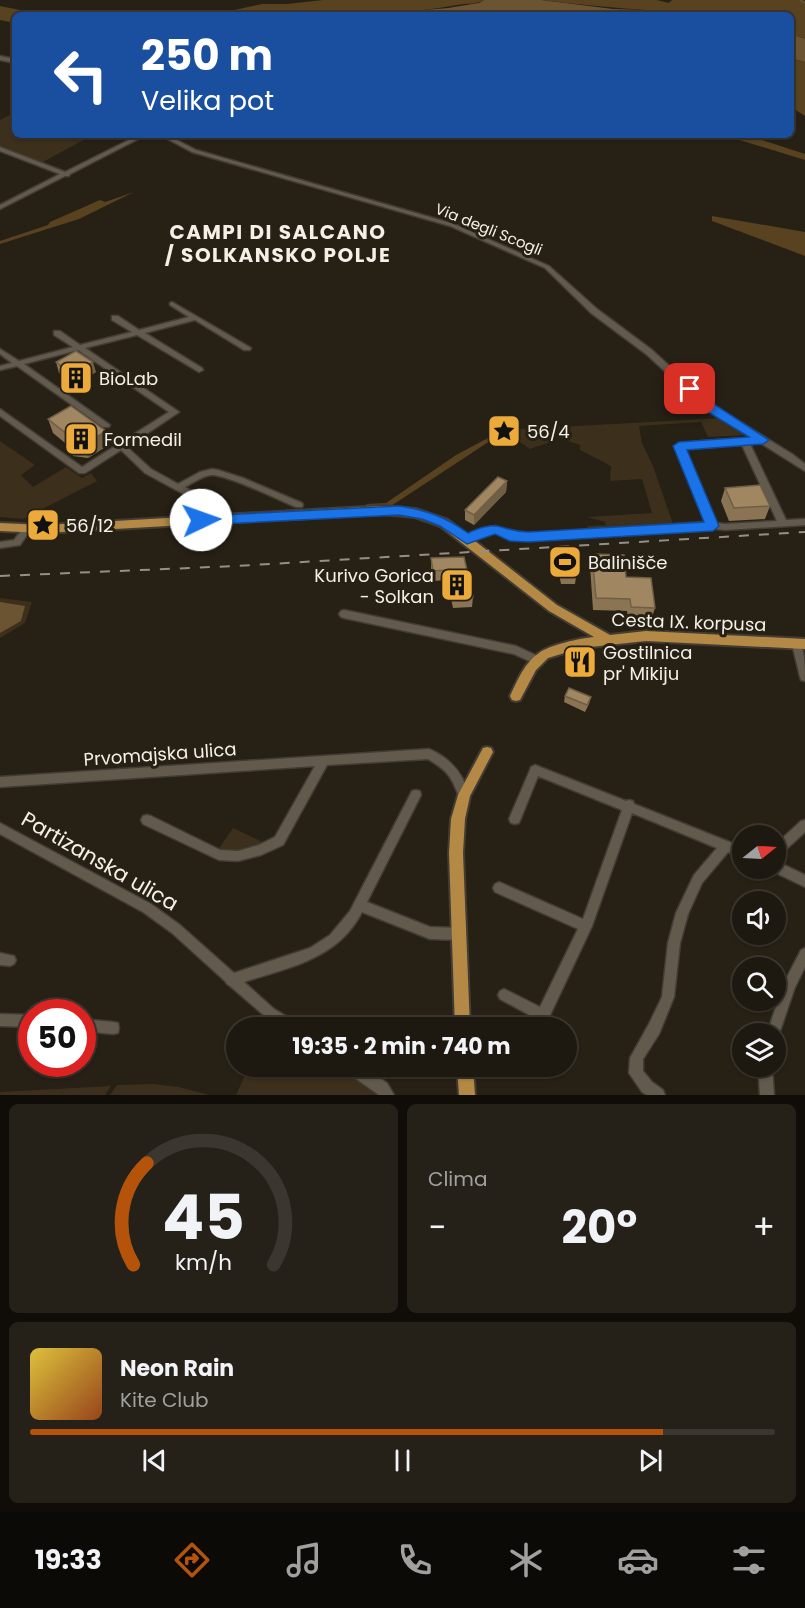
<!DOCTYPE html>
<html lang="it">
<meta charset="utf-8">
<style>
:root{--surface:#1d1810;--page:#252119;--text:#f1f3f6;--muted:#a0a09f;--line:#3b3730;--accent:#b45309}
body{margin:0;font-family:Poppins,sans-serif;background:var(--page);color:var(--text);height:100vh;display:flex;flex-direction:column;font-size:22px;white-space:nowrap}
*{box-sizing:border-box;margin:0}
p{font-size:20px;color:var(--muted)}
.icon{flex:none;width:33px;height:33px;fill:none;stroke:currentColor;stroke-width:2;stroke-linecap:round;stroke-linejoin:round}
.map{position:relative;height:1095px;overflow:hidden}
.drawer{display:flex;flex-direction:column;gap:9px;padding:9px;background:#100d09;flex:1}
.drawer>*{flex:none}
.top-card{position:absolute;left:12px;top:12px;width:782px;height:126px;border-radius:9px;box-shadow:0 2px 4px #0004,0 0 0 2px var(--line);background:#1a4fa0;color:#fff;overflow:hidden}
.needle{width:39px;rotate:72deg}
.fabs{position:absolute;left:732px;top:825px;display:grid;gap:12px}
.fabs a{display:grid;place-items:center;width:54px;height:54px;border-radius:50%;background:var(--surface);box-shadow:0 2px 4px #0004,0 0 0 2px var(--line);font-size:30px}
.speed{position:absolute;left:18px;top:999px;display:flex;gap:12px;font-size:30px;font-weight:700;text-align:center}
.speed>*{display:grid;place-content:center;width:78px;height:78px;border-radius:50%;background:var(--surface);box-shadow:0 2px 4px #0004,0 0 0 2px var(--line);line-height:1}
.speed .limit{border:9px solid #d22;background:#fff;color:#111}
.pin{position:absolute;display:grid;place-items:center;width:51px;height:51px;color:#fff;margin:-26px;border-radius:12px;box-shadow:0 3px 9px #0006}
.me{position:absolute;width:66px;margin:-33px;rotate:87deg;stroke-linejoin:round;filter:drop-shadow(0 0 4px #0008)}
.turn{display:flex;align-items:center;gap:21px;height:126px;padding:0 30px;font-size:27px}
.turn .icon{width:78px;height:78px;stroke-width:2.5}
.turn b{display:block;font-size:42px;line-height:51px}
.big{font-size:45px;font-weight:700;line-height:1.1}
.drawer .card{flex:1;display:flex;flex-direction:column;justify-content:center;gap:9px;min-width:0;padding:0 21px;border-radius:9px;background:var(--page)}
.drawer .dial{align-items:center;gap:0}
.dial svg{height:156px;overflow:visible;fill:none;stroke:var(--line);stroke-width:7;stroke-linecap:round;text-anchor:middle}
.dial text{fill:var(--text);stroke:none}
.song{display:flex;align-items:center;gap:18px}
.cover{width:72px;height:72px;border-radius:9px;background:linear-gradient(135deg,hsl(50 70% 55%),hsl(20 70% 35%))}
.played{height:6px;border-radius:3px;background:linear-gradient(90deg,var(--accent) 85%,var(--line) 85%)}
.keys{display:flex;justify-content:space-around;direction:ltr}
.heat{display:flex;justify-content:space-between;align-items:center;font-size:33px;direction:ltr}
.drawer .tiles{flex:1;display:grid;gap:9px;grid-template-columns:1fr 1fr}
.card:last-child{grid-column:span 2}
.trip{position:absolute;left:226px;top:1017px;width:351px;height:60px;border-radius:30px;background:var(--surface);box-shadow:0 2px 4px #0004,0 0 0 2px var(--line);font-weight:700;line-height:60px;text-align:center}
.tabs{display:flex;height:96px;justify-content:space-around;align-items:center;background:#0c0a06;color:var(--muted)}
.tabs .icon{width:42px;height:42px}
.tabs .current{color:var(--accent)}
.tabs b{font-size:27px;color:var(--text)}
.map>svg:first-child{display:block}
</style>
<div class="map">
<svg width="805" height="1095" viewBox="0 0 805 1095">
<rect width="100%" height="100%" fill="#272015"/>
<!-- green -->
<path fill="#3c2f1b" d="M15,112V135L91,136L41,163L0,149V120Z
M722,418L747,435L708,437L701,422L639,426L642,443L653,466L673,524L588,529L587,526L606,525L605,522L587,517L652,513L642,479L610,481L611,466L580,450V445L562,439L556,433H550L548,443L530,449L514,438L501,446L490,441V438L503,432V430Z
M0,441L35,465L21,475L33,487L66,467L82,478L91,473L97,481L23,519L0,517Z
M0,598L32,602L25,623L0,638Z
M233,828L267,844L237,853L218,850Z
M249,1066L339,1067L378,1095H236Z
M153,1084L179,1087L209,1095H110L117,1085Z
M111,1086L105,1095H0V1092Z"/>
<!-- forest -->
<path fill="#58421f" d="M323,0H484C476,5 467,3 457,5C377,20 294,15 212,15L262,4H287Z
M541,0H657L669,3L672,0H803L805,1V39L791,34L790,15C707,15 624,10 541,0Z
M0,6L25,11L70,15H15V23L0,20Z
M791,58L805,62V116L791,107Z
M739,135H747L805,154V160L733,138Z
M134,192L79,219L0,244V241L48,225L50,222L100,200L105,202Z
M712,216L805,232V256L712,221Z
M503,430V432L490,438V441L391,506L369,507L366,504L386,503L456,455Z"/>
<!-- water -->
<path fill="#6b5431" d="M484,0H541L613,9L670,11L704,15H368L448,8L479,3Z
M791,34L805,39V62L791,58Z
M0,602L25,606L21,621L0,633Z"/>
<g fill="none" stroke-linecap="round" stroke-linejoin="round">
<!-- stream -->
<path stroke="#6b5431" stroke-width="1.5" d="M800,0L805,3"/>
<defs>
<path id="minor" d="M0,56L15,59V63L0,60Z
M139,135H146L70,174L69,176H65L0,209V205L60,174L0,151V147L65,172Z
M160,135H167L196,150L454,224L549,266L597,309L652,350L711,404L792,454L805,464V471L705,408L646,354L591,313L545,268L450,226L192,152Z
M172,302L251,348L250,350H244L195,320L145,333L202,368L203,370L199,372L137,335L85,348L179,412L127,447L151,469L178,484L200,472L212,469L218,470L243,478L302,503L303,505L302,507H296C279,500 226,474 211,475C202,476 193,483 185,487L206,499L207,501L206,503H200L145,473L121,450L85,473H79L0,416V409L82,467L169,412L78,350L24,364L110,425L109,427H103L17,366L0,370V366L12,363L0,354V349L19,361L73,347L54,335V331H60L80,345L132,332L112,320V316H118L139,330L189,317L170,305V303Z
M751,438L755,441L750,444L786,520L805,519V525L725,530L706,528L528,540L510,539L495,532L486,534L467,542L463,539L464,537L481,529L496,526L511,533L528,534L707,522L675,446L679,443ZM742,445L777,521L725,524L716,523L684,448Z
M27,526L31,529L20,545L0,548V542L14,540L24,527Z
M344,610L516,646L542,658L543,661L542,664L538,665L514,654L344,618L341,617L339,614L341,611Z
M797,640L800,641C805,654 805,667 805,681L801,680L800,677L792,644L794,641Z
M429,749C450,758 463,773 469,795L468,799L464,800L460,799C451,776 449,772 428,759L327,765L283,845L261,855L238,861L219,860L143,824L141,820L143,816L147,815L151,816L220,850L238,851L259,845L275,837L315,766L0,787V777Z
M535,765L626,801L629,800L633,801L634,804L742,847V857L728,852L702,883L688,914L680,943L674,997L659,1034L643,1059V1071L652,1082L663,1090L665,1095H647L642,1092L629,1073L630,1058L649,1024L662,997L668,943L676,913L694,875L717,848L632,813L592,926L544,1028H531L535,1018L500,999L498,995L500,991L504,989L540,1007L578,929L495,892L493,888L495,884L499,882L583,919L622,810L538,776L519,823L515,824L511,823L509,819L530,770L531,767Z
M416,790L420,791L421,795L367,902L430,927L459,928L463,930L465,934L463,938L459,940L430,939L362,912C338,959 290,967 244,982L274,1009L297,1023L298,1028H280L266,1017L230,986L227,984L225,981L172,933L143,912L0,834V823L151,904L180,925L234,973L310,948L330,935L350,911L412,791Z
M805,820V832L780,855L776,856V844L801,821Z
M776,861L805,875V887L772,871L771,868H776Z
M805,948V967L795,987L779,1034L778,1039H776V1034H767L783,985L801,950Z
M0,953L14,956L16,960L14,964L10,966L0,965Z
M0,1014L32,1015V1027L0,1026Z
M82,1019L113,1022L118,1023L119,1028L118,1033L113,1034L82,1031Z
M344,1066H362L387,1083L394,1095H379L345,1071Z
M758,1066H772L774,1095H760Z"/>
<path id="major" d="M382,506L416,509L448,520L557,605L610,635L646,631L805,639V649L646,641L581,648L548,658L536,670L520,700L516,701L512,700L510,696C517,681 525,662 539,653C549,645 581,638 594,637L549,611L440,526L415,517L382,514L44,533L0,531V523L44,525Z
M487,747L491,748L493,752L470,796L465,819L463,853L470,1028H455L449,853L451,819L458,795L483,748Z
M457,1066H473L475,1095H459Z"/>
</defs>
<!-- minor casing -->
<use href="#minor" stroke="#423c34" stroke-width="3"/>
<!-- major casing -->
<use href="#major" stroke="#423c34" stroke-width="4"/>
<!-- minor -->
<use href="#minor" fill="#635a4e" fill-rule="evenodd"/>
<!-- major -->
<use href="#major" fill="#b38945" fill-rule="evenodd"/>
<!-- rail -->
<path stroke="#958f86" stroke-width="2" stroke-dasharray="10 10" stroke-linecap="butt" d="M0,576L236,566L805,532"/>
</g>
<!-- wall -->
<path fill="#8a7454" d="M56,362L96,372L75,384L59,373Z
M48,419L110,444L88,458L73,456L70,447L53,433Z
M507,481L506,492L474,525L465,520V510Z
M725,488L770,506L765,519L729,521L721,501Z
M592,554L626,577L655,608L651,620L628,619L627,611L593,610L590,566Z
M464,557L473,597L472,607L453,608L447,580L433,581L431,568V558Z
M560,562L576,577L575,584H561L558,569Z
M593,652L591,659L585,670L570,664L572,657Z
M565,696L591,697L589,704L585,712L564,702Z"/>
<!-- shaded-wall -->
<path fill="#705e45" d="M93,362L96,372L75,384L72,374Z
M106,431L110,444L88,458L83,445Z
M507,481L506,492L474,525V515Z
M593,652L591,659L585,670L587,664Z"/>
<!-- building -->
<path fill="#a08762" stroke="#705e45" stroke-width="1.5" d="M76,351L93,362L72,374L56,362Z
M71,406L106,431L83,445L69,442L73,439L48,419Z
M498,477L507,481L474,515L465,510Z
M760,485L770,506L734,508L725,488Z
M592,554L624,555L626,577L651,578L655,608L631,607L630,599L596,598Z
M464,557L473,597L453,598L447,570L433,571L431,558Z
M560,562H573L576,577H562Z
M578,646L593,652L587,664L572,657Z
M569,688L591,697L587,705L565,696Z"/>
<!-- route -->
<path fill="#1a73e8" stroke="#114b97" stroke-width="1.5" d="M690,386L712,403L769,440L763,444L687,450L719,526L713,531L528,542L510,541L495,534L467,544L440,526L422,519L399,515L201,525L194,520L201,516L399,506C426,510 446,517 468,533C499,518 499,531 528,532L704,522L673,446L679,442L749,437L703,409L684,389Z"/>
<!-- icons -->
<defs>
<symbol id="building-square" viewBox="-11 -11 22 22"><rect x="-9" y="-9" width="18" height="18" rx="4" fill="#ebaa39" stroke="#272015"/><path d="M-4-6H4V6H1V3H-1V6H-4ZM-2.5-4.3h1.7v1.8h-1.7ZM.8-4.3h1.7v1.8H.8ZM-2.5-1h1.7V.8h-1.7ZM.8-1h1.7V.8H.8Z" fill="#111"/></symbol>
<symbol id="sight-square" viewBox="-11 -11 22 22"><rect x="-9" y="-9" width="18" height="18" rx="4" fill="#ebaa39" stroke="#272015"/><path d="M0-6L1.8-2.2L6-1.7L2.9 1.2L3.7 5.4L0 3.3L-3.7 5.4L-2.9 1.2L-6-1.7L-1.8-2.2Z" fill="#111"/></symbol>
<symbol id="stadium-square" viewBox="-11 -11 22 22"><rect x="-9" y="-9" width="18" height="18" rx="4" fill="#ebaa39" stroke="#272015"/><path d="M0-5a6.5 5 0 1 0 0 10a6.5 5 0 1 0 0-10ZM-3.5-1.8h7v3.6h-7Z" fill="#111"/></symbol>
<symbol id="restaurant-square" viewBox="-11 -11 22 22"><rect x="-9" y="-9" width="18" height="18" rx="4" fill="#ebaa39" stroke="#272015"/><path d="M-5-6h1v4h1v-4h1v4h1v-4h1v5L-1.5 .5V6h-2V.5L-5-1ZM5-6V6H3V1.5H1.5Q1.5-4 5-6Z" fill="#111"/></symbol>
</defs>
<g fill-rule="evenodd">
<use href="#building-square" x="57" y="359" width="38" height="38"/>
<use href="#sight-square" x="485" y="412" width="38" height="38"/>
<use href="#building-square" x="62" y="420" width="38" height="38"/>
<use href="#sight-square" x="24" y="506" width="38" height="38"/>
<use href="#stadium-square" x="546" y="543" width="38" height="38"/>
<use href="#building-square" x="438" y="566" width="38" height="38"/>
<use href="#restaurant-square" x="561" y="643" width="38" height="38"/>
</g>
<g text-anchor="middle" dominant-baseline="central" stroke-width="6" stroke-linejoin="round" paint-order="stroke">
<!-- far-street labels -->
<g font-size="15" fill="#f4efe7" stroke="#272015">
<text transform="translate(489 229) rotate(22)">Via degli Scogli</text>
</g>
<!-- poi labels -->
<g font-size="18" fill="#f4efe7" stroke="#272015" text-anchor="start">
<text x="99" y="378">BioLab</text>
<text x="527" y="431">56/4</text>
<text x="104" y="439">Formedil</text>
<text x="66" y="525">56/12</text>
<text x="588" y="562">Balinišče</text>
<text x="434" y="575" text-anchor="end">Kurivo Gorica<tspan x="434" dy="21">- Solkan</tspan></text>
<text x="603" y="652">Gostilnica<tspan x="603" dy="21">pr' Mikiju</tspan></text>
</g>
<!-- street labels -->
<g font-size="18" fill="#f4efe7" stroke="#272015">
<text transform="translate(689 622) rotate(2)">Cesta IX. korpusa</text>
<text transform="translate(160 754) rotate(-4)">Prvomajska ulica</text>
</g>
<!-- far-district labels -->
<g font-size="20" font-weight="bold" letter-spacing="1.5" fill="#f4efe7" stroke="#272015">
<text x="278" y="232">CAMPI DI SALCANO<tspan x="278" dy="23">/ SOLKANSKO POLJE</tspan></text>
</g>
<!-- near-street labels -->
<g font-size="21" fill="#f4efe7" stroke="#272015">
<text transform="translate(100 861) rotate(30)">Partizanska ulica</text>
</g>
</g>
</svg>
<div class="fabs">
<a><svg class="needle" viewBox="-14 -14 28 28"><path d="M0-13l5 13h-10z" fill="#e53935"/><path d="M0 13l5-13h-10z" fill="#a0a09f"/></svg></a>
<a><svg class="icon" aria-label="sound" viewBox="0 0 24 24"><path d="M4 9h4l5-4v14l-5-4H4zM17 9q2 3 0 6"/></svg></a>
<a><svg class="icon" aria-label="search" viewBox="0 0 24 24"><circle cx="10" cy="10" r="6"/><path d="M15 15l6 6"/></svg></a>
<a><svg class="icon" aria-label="layers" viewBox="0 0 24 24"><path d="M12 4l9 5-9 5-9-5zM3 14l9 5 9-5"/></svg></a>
</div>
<div class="speed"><div class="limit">50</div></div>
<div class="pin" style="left:690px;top:389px;background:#d93025"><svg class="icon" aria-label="arrive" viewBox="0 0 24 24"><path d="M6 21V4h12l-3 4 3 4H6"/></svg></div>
<svg class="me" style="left:201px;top:520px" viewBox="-20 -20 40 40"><circle r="19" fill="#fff"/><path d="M0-13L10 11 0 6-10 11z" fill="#1a73e8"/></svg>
<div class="trip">19:35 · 2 min · 740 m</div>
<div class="top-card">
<div class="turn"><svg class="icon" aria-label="left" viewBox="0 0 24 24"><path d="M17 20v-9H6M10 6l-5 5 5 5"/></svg><div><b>250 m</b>Velika pot</div></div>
</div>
</div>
<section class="drawer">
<div class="tiles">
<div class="card dial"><svg viewBox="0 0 100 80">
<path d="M14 69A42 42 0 1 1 86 69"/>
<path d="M14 69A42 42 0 0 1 21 17" stroke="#b45309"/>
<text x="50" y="56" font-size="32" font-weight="700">45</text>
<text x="50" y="72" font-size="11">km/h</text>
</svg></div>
<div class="card"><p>Clima</p>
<div class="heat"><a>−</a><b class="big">20°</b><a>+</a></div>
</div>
<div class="card">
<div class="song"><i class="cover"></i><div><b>Neon Rain</b><p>Kite Club</p></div></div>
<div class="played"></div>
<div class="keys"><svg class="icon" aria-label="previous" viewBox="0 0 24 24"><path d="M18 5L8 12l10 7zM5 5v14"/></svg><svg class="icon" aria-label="pause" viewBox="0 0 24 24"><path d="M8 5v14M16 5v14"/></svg><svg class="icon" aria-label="next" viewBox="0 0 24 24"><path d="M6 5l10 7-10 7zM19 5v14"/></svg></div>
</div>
</div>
</section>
<nav class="tabs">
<b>19:33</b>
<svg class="icon current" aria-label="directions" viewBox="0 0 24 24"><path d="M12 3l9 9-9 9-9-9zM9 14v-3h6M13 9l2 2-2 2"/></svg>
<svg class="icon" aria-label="music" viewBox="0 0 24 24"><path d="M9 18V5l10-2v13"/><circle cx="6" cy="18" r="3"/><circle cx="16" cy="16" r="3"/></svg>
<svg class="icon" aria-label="phone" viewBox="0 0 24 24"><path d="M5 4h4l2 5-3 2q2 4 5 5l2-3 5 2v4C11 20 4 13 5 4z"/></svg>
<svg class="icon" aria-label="climate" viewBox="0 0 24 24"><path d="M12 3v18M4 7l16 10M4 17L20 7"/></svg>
<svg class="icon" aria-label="car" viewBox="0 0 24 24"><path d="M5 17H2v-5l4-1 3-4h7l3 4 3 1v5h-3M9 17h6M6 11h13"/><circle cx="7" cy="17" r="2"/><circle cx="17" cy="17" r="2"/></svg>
<svg class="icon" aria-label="filters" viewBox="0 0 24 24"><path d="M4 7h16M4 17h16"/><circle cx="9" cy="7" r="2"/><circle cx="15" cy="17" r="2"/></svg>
</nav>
